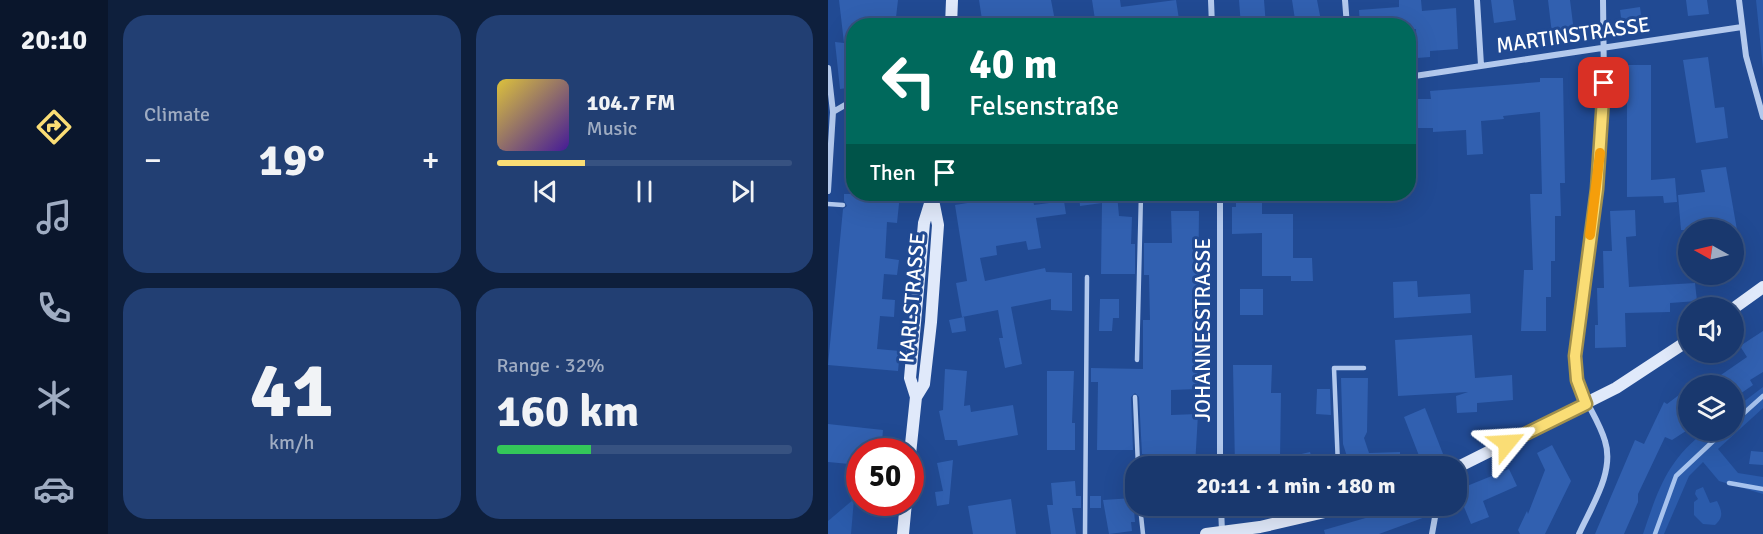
<!DOCTYPE html>
<meta charset="utf-8">
<style>
:root{--surface:#19386e;--page:#223f73;--text:#f1f3f6;--muted:#9facc2;--line:#375281;--accent:#fadd75}
body{margin:0;font-family:Signika,sans-serif;background:var(--page);color:var(--text);height:100vh;display:flex;flex-direction:column;font-size:22px;white-space:nowrap}
*{box-sizing:border-box;margin:0}
p{font-size:20px;color:var(--muted)}
.icon{flex:none;width:33px;height:33px;fill:none;stroke:currentColor;stroke-width:2;stroke-linecap:round;stroke-linejoin:round}
.map{position:relative;flex:1;overflow:hidden}
.side{display:flex;flex-direction:column;gap:15px;padding:15px;background:#0e1f3c;width:720px}
.side>*{flex:none}
.hud{position:absolute;left:18px;top:18px;width:570px;height:183px;border-radius:24px;box-shadow:0 6px 24px #0002,0 0 0 2px var(--line);background:#00695c;color:#fff;overflow:hidden}
.needle{width:39px;rotate:278deg}
.controls{position:absolute;left:850px;top:219px;display:grid;gap:12px}
.controls a{display:grid;place-items:center;width:66px;height:66px;border-radius:50%;background:var(--surface);box-shadow:0 6px 24px #0002,0 0 0 2px var(--line);font-size:30px}
.speed{position:absolute;left:18px;top:438px;display:flex;gap:12px;font-size:30px;font-weight:700;text-align:center}
.speed>*{display:grid;place-content:center;width:78px;height:78px;border-radius:50%;background:var(--surface);box-shadow:0 6px 24px #0002,0 0 0 2px var(--line);line-height:1}
.speed .limit{border:9px solid #d22;background:#fff;color:#111}
.pin{position:absolute;display:grid;place-items:center;width:51px;height:51px;color:#fff;margin:-26px;border-radius:12px;box-shadow:0 3px 9px #0006}
.me{position:absolute;width:66px;margin:-33px;rotate:63deg;stroke-linejoin:round;filter:drop-shadow(0 0 4px #0008)}
.turn{display:flex;align-items:center;gap:21px;height:126px;padding:0 24px;font-size:27px}
.turn .icon{width:78px;height:78px;stroke-width:2.5}
.turn b{display:block;font-size:42px;line-height:51px}
.then{display:flex;align-items:center;height:57px;padding:0 24px;background:#0003;gap:12px;font-size:22px}
.big{font-size:45px;font-weight:700;line-height:1.1}
.side .widget{flex:1;display:flex;flex-direction:column;justify-content:center;gap:9px;min-width:0;padding:0 21px;border-radius:24px;background:var(--page)}
.side .dial{align-items:center;gap:0}
.dial b{font-size:78px;line-height:1}
.song{display:flex;align-items:center;gap:18px}
.cover{width:72px;height:72px;border-radius:9px;background:linear-gradient(135deg,hsl(50 70% 55%),hsl(260 70% 35%))}
.played{height:6px;border-radius:3px;background:linear-gradient(90deg,var(--accent) 30%,var(--line) 30%)}
.keys{display:flex;justify-content:space-around;direction:ltr}
.heat{display:flex;justify-content:space-between;align-items:center;font-size:33px;direction:ltr}
.charge{height:9px;border-radius:4px;background:linear-gradient(90deg,#34c759 32%,var(--line) 0)}
.side .tiles{flex:1;display:grid;gap:15px;grid-template-columns:repeat(2,1fr)}
.trip{position:absolute;left:297px;top:456px;width:342px;height:60px;border-radius:24px;background:var(--surface);box-shadow:0 6px 24px #0002,0 0 0 2px var(--line);font-weight:700;line-height:60px;text-align:center}
main{display:flex;flex:1;min-height:0}
.tab-bar{display:flex;flex-direction:column;width:108px;justify-content:space-around;align-items:center;background:#0a162c;color:var(--muted)}
.tab-bar .icon{width:42px;height:42px}
.tab-bar .current{color:var(--accent)}
.tab-bar b{font-size:27px;color:var(--text)}
.map>svg:first-child{display:block}
</style>
<main>
<nav class="tab-bar">
<b>20:10</b>
<svg class="icon current" aria-label="directions" viewBox="0 0 24 24"><path d="M12 3l9 9-9 9-9-9zM9 14v-3h6M13 9l2 2-2 2"/></svg>
<svg class="icon" aria-label="music" viewBox="0 0 24 24"><path d="M9 18V5l10-2v13"/><circle cx="6" cy="18" r="3"/><circle cx="16" cy="16" r="3"/></svg>
<svg class="icon" aria-label="phone" viewBox="0 0 24 24"><path d="M5 4h4l2 5-3 2q2 4 5 5l2-3 5 2v4C11 20 4 13 5 4z"/></svg>
<svg class="icon" aria-label="climate" viewBox="0 0 24 24"><path d="M12 3v18M4 7l16 10M4 17L20 7"/></svg>
<svg class="icon" aria-label="car" viewBox="0 0 24 24"><path d="M5 17H2v-5l4-1 3-4h7l3 4 3 1v5h-3M9 17h6M6 11h13"/><circle cx="7" cy="17" r="2"/><circle cx="17" cy="17" r="2"/></svg>
</nav>
<section class="side">
<div class="tiles">
<div class="widget"><p>Climate</p>
<div class="heat"><a>−</a><b class="big">19°</b><a>+</a></div>
</div>
<div class="widget">
<div class="song"><i class="cover"></i><div><b>104.7 FM</b><p>Music</p></div></div>
<div class="played"></div>
<div class="keys"><svg class="icon" aria-label="previous" viewBox="0 0 24 24"><path d="M18 5L8 12l10 7zM5 5v14"/></svg><svg class="icon" aria-label="pause" viewBox="0 0 24 24"><path d="M8 5v14M16 5v14"/></svg><svg class="icon" aria-label="next" viewBox="0 0 24 24"><path d="M6 5l10 7-10 7zM19 5v14"/></svg></div>
</div>
<div class="widget dial"><b>41</b><p>km/h</p></div>
<div class="widget"><p>Range · 32%</p><b class="big">160 km</b><div class="charge"></div></div>
</div>
</section>
<div class="map">
<svg width="935" height="534" viewBox="0 0 935 534">
<rect width="100%" height="100%" fill="#214a93"/>
<!-- green -->
<path fill="#2b5bab" d="M928,0H935V69Z
M935,387V408L890,449L910,473L935,477V494L891,481L875,462L861,476L836,534H815C830,490 839,460 878,431L906,430V409Z
M875,487L882,503L889,501C894,511 896,517 887,525L875,524L866,515V502L870,499L867,494L868,490Z
M26,499L23,534H0V521Z"/>
<g fill="none" stroke-linecap="round" stroke-linejoin="round">
<!-- stream -->
<path stroke="#a7c3ee" stroke-width="4.5" d="M906,422L935,396
M901,483L935,489
M827,534L848,476L897,430"/>
</g>
<!-- building -->
<path fill="#3160b0" d="M11,0H70L67,26H26V87L12,89L7,42L16,43Z
M151,0H223L228,26H155Z
M264,0H292L293,7L348,0L352,26H268Z
M411,0H436L438,26H413Z
M464,0H489L494,26H468Z
M571,0H593L594,11L628,8L630,49L602,51V57L589,58L588,29H580V26H532L531,10L571,7Z
M663,0H685L688,20L666,23Z
M720,0H742L746,32L724,34Z
M858,0H879L881,14L860,16Z
M812,7L815,31L795,33L792,10Z
M715,30L717,44L698,47L696,33Z
M880,57L887,108L896,107L900,138L868,143L855,60Z
M799,65H823V180L847,178L849,202L836,203L835,196L799,197Z
M712,78H735L737,183H732L733,216H727V261H723V297H718V331H693L696,270H705L702,194H714L712,112L675,116L676,119L653,121L655,154L639,155L638,130L605,132V128H580V99H603L602,91L712,82Z
M898,167L909,230H853L850,195L877,192L873,170Z
M16,194H72L69,223L59,222L57,258L71,260L69,275L56,274L54,299L67,300L66,317L52,316L49,349L72,351L70,371L0,365L15,209L19,206L16,201Z
M194,194H204L206,205L236,201L238,214L208,218L213,248L200,250L198,241L168,246L169,255L152,258L157,281L217,268L218,272L244,273V311L223,310V299L183,307L194,364L177,368L171,338H175L170,310L134,317L128,283L139,281L127,205Z
M251,194H289L291,216L304,217L303,244H307V274H273L274,203L252,206Z
M408,194H434V214H465V258H484L485,281H463V276H434V233L404,234V207H408Z
M807,210L808,236L798,237L801,287L867,283L869,301L842,303V312L797,313L798,347L767,348V325H770L769,288H776L775,251H784L782,211Z
M343,211H371L369,389L343,390V415L370,414L367,466H342L343,455L314,454L311,397L307,393L303,397L305,450H269L270,382H263V368L315,369V320H322L321,275H316V243H344Z
M589,281L590,297L642,294L643,313L566,318L565,282Z
M412,289H435V315H412Z
M272,299H291V318H285L284,331H271Z
M136,317L138,331L124,333L121,320Z
M935,331V372L922,380L925,385L906,398V386H877L919,357L912,346Z
M644,335L647,378L684,375L685,400L649,403V412L629,413L628,396L640,392L570,396L567,340Z
M405,365H444L443,393H453L452,459L482,452L486,466H407Z
M117,369L139,371L136,406L142,405L143,412L185,405L190,435L130,446L129,440H117L111,411L115,410Z
M219,371H246L244,423H247V450H219Z
M513,378H540L539,432L536,438L541,453L572,452V466H522L515,444Z
M489,389H502L503,415L488,414Z
M851,395L861,400V429L844,440L837,437L810,494V502L796,534H767L807,440L816,444L836,402L839,404Z
M597,408L617,459L595,466L576,417Z
M0,424L55,430L53,452H32V465L0,462Z
M724,445L743,481L717,534H692L690,530L699,511L700,514L717,470L709,453Z
M923,451L935,452V465L921,464Z
M125,460L121,504L109,506L107,492L115,491L109,463Z
M681,469L689,486L655,501L661,517L643,524L629,490Z
M247,481L248,496H253V508H244L248,534H223L219,505H225L223,483Z
M262,496H273V508H262Z
M305,498L307,522H303L304,531L281,534L275,500Z
M183,499L188,534H145L140,506Z
M579,506H597L600,516L551,534H497L496,530Z"/>
<g fill="none" stroke-linecap="round" stroke-linejoin="round">
<!-- service -->
<path stroke="#b3c9ed" stroke-width="4.5" d="M0,204L15,205
M309,360L313,194
M307,397L310,466
M510,466L506,368H536
M312,506L315,534
M257,534L259,277"/>
<!-- minor -->
<path stroke="#b3c9ed" stroke-width="6" d="M383,0L384,26
M517,0L519,26
M649,0L653,65
M911,0L918,56L935,117
M0,68L5,112L0,191
M580,77L914,27
M5,112L17,105H26
M392,194V466
M393,506L394,532
M604,534L609,506
M751,534C763,507 787,472 777,441C769,414 751,397 747,367L772,152L776,83L775,0"/>
<!-- secondary -->
<path stroke="#e0e9fa" stroke-width="12" d="M123,26L124,0
M906,308L935,287
M88,397L96,384L103,322L110,225L105,200
M82,454L88,397L82,378L96,223L105,194
M628,468L788,388L861,340
M75,534L78,502
M378,534L432,527L523,506"/>
</g>
<g fill="none" stroke-linecap="round" stroke-linejoin="round">
<defs>
<path id="route" d="M679,443L758,404L749,380L747,356L769,189L776,83"/>
</defs>
<!-- route casing -->
<use href="#route" stroke="#a2904c" stroke-width="15"/>
<!-- route -->
<use href="#route" stroke="#fadd75" stroke-width="10"/>
<!-- slow -->
<path stroke="#f59e0b" stroke-width="10" d="M762,235L772,153"/>
</g>
<g text-anchor="middle" dominant-baseline="central" stroke-width="6" stroke-linejoin="round" paint-order="stroke">
<!-- street labels -->
<g font-size="21" fill="#fff" stroke="#214a93">
<text transform="translate(745 35) rotate(-8)">MARTINSTRASSE</text>
<text transform="translate(84 298) rotate(-85)">KARLSTRASSE</text>
<text transform="translate(375 330) rotate(-90)">JOHANNESSTRASSE</text>
</g>
</g>
</svg>
<div class="controls">
<a><svg class="needle" viewBox="-14 -14 28 28"><path d="M0-13l5 13h-10z" fill="#e53935"/><path d="M0 13l5-13h-10z" fill="#9facc2"/></svg></a>
<a><svg class="icon" aria-label="sound" viewBox="0 0 24 24"><path d="M4 9h4l5-4v14l-5-4H4zM17 9q2 3 0 6"/></svg></a>
<a><svg class="icon" aria-label="layers" viewBox="0 0 24 24"><path d="M12 4l9 5-9 5-9-5zM3 14l9 5 9-5"/></svg></a>
</div>
<div class="speed"><div class="limit">50</div></div>
<div class="pin" style="left:776px;top:83px;background:#d93025"><svg class="icon" aria-label="arrive" viewBox="0 0 24 24"><path d="M6 21V4h12l-3 4 3 4H6"/></svg></div>
<svg class="me" style="left:679px;top:443px" viewBox="-20 -20 40 40"><path d="M0-17L14 15 0 8-14 15z" fill="#fadd75" stroke="#fff" stroke-width="4"/></svg>
<div class="trip">20:11 · 1 min · 180 m</div>
<div class="hud">
<div class="turn"><svg class="icon" aria-label="left" viewBox="0 0 24 24"><path d="M17 20v-9H6M10 6l-5 5 5 5"/></svg><div><b>40 m</b>Felsenstraße</div></div>
<div class="then">Then<svg class="icon" aria-label="arrive" viewBox="0 0 24 24"><path d="M6 21V4h12l-3 4 3 4H6"/></svg></div>
</div>
</div>
</main>
